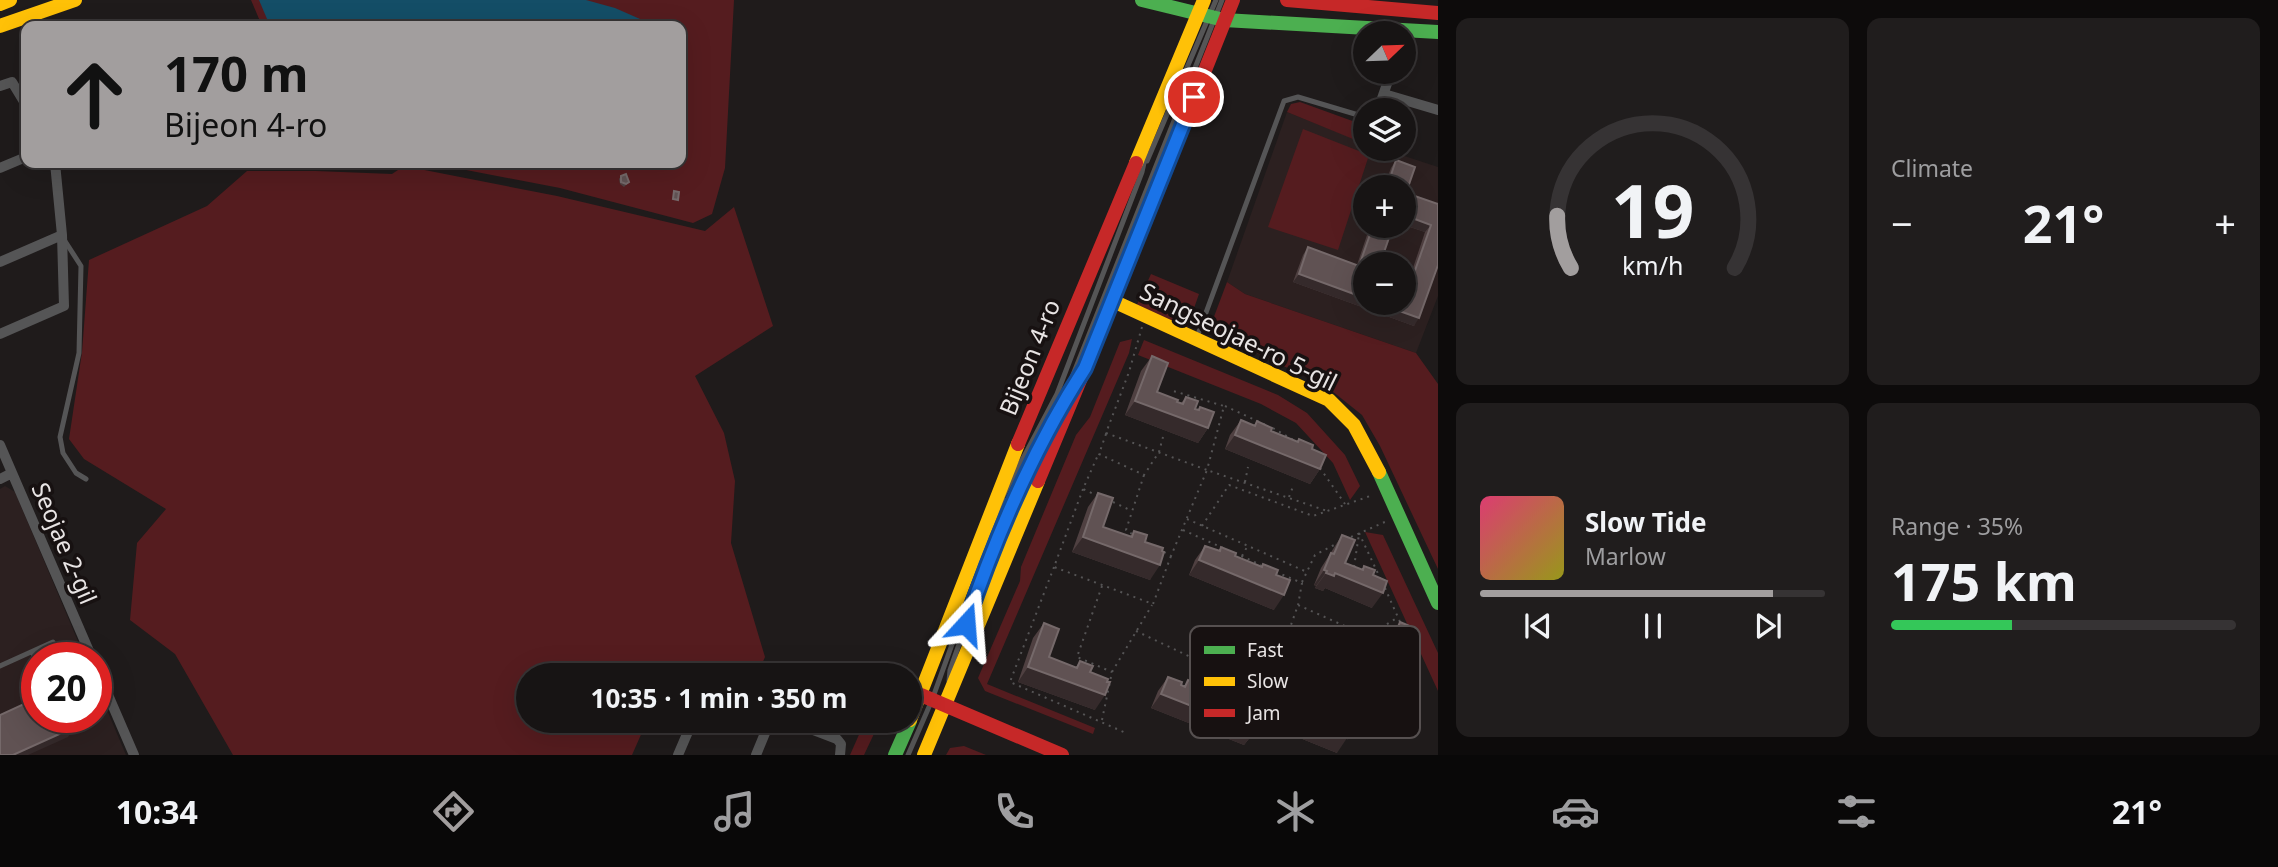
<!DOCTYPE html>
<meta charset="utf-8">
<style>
:root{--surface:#171414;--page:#201d1d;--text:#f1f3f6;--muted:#9e9ea0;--line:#363334;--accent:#a29e9e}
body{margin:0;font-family:"Noto Sans",sans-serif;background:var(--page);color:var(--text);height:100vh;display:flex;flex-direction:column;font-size:26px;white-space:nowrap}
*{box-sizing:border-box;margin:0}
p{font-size:23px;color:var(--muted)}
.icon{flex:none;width:38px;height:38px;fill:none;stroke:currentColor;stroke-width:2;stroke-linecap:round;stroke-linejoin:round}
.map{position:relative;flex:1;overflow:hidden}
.sheet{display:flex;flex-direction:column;gap:18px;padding:18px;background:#0d0b0b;width:840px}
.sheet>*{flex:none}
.banner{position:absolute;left:21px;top:21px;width:665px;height:147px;border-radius:14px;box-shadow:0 7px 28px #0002,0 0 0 2px var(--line);background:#a29e9e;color:#111;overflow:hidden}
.needle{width:46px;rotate:67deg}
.fabs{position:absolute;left:1353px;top:21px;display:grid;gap:14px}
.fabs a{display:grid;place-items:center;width:63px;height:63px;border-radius:50%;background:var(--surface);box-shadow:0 7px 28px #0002,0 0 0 2px var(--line);font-size:35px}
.speed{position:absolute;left:21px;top:642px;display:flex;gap:14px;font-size:35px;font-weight:700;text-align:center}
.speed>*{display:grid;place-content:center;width:91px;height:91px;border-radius:50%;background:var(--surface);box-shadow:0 7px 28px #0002,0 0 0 2px var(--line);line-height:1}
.speed .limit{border:10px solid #d22;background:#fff;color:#111}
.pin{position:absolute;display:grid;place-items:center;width:60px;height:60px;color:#fff;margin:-30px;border:4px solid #fff;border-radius:50%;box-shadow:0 2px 7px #0007}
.me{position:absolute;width:77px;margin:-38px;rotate:19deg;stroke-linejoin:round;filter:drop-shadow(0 0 5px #0008)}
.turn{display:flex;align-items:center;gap:24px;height:147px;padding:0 28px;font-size:32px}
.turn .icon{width:91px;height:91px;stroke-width:2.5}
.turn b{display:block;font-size:49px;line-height:60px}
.big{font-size:52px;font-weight:700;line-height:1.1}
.sheet .card{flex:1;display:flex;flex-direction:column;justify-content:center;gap:10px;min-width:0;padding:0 24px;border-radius:14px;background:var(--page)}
.sheet .dial{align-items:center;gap:0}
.dial svg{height:182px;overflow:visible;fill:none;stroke:var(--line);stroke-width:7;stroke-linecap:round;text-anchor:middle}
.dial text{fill:var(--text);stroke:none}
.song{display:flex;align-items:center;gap:21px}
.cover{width:84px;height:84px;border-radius:10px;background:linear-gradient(135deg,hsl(340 70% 55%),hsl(60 70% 35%))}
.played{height:7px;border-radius:4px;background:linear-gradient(90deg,var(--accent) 85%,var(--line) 85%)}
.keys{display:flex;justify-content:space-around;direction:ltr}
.heat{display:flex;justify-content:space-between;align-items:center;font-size:38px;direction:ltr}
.charge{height:10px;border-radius:5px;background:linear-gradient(90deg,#34c759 35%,var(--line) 0)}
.sheet .tiles{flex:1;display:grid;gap:18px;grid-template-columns:repeat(2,1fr)}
.trip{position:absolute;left:516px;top:663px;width:406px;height:70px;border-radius:35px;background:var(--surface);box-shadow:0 7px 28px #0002,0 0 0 2px var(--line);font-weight:700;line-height:70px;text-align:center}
.menu{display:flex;height:112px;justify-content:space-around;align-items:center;background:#090808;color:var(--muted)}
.menu .icon{width:49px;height:49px}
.menu .on{color:var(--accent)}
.menu b{font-size:32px;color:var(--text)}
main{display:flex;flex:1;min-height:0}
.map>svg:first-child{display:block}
</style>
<main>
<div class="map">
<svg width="1438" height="755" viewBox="0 0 1438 755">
<rect width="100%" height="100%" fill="#1f1b1b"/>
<!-- built -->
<path fill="#2c2020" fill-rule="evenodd" d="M1287,112L1365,143V149H1383L1438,167V296L1416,353L1245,294L1227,282ZM1365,187H1404V226H1365ZM1365,264H1404V303H1365Z
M5,486L15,492L85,658H37V718H96V684L126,755H0V489Z"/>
<!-- green -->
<path fill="#551c1f" d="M251,0H734L725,168L712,214L693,223L560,188L430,163H681V26H262Z
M1300,102L1358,123L1353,139L1287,112L1291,104Z
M1303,129L1369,155L1338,250L1268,227Z
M404,166L557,196L705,231L734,207L773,326L695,376L724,433L735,481L731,543L765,657L757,675L528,676V721H647L632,755H233L175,654L130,620L137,543L166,509L84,459L69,439L82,352L89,260L207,206L247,171H316L392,174Z
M1151,274L1199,294L1186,331L1135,309Z
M1227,282L1245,294L1416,353L1438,384V569L1380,446L1362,415L1327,387L1209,330Z
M1132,339L1129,353L987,684L1095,728L1093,734L985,691L978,678L1020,581L1021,567L1076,435L1090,417L1120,342Z
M1144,340L1278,395L1307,413L1345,455L1360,486L1350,500L1333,463L1296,423L1261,404L1138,355Z
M1365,532L1383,535L1438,653V691Z
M865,721H880L864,755H850Z
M964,746L986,755H946L950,748Z"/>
<!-- water -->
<path fill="#144e67" d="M259,0H586L615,8L656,26H270Z"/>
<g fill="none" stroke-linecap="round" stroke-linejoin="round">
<!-- path -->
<path stroke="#555455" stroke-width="2" stroke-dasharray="2 5" stroke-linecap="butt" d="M1142,327L1129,372L1106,433L1207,470L1224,406L1170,390
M1225,406L1268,426
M1273,428L1295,441
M1106,434L1099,454L1144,475L1159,452L1163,437
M1320,468L1345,504
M1245,482L1248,467
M1083,489L1054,567L1153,604L1171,556
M1098,496L1083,489L1098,455
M1289,497L1294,484
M1113,502L1132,511
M1187,519L1307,572
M1202,526L1229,485L1313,516L1373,495
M1183,530L1223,548
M1359,533L1381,580
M1132,534L1126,530L1144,475
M1351,537L1387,521
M1164,552L1171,556L1207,470L1327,511
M1235,553L1261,565
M1242,556L1247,547
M1054,567L1010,682L1126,733
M1354,567L1359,534
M1276,572L1302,583L1298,605
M1302,582L1315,555L1336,544
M1102,586L1077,657L1112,672
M1385,588L1400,622
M1136,631L1264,692L1278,662L1343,695L1367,636L1298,605L1278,662
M1369,635L1397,618
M1395,681L1406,686
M1405,692L1417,660L1406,636
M1102,720L1112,672L1152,605
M1258,735L1264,693"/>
<!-- lane -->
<path stroke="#555556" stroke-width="5" d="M1147,161L1216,0
M63,238L81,266L79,353L60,437L63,453L76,473L86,479
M1197,337L1284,101L1298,97L1365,117
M1061,405L1222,0
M1000,502L1057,394L1142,172L1146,154
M32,652L37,662
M0,666L53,642L59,658
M949,681L950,670C981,581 1015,484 1062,403
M63,718L66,723L80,718
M908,755L932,700L1004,500"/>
<!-- street -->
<path stroke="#555556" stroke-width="10" d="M0,86L12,82L26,105
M1384,94L1438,110
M1378,110L1391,72
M0,168L26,157
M0,262L62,235
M0,334L64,306L62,235L55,163
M0,445L92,658
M0,479L12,473
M96,667L134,755
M790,721L837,739L841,744L840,755
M678,755L690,727L696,721
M756,755L770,721"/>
<!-- fast -->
<path stroke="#4caf50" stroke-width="14" d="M1142,0L1224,20L1438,32
M1379,472L1438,603
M895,755L910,721"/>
<!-- slow -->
<path stroke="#ffc107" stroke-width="14" d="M0,4L10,0
M0,26L75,0
M1136,163L1204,0
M1113,301L1329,400L1354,425L1379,472
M910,720L1018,444
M924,755L1038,481"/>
<!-- jam -->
<path stroke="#c62828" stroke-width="14" d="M1287,0L1438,13
M1018,444L1136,163
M1038,481L1113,301L1233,0
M921,695L1062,755"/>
</g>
<!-- wall -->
<path fill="#4f4041" d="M1396,160L1406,193L1437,204L1438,202V265L1414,326L1293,282L1303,255L1308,247L1357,265L1370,226H1393L1365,303L1404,295L1425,232L1404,225V187H1384L1391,168Z
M621,176L629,182L624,187L620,184L619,179Z
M1152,356L1157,392L1181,403L1186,397L1195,409L1198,410L1200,407L1208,428L1198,443L1125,415L1141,371Z
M1241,420L1254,425L1257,421L1271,431L1297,442L1299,439L1312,449L1320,469L1310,484L1225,449L1230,435Z
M1098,493L1103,527L1130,536L1134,531L1145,542L1162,551L1150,580L1072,552L1088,507Z
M1342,535L1345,563L1362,570L1364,566L1373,575L1372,608L1325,588L1323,591L1315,588L1316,586L1314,585L1321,568Z
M1205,546L1218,551L1221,547L1235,556L1261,567L1263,564L1276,575L1274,610L1189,575L1195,560Z
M1400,622L1397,664L1388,686L1400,720L1381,712L1375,719L1358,712L1389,637Z
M1044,623L1049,657L1076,667L1080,661L1090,672L1095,710L1018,682L1033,638Z
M1168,677L1184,686L1188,680L1198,692L1201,693L1203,691L1230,704L1234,700L1244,711L1255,731L1244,745L1151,708L1158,691Z
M1307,680L1310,709L1326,715L1329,711L1337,721V753L1290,734L1288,736L1280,733L1281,731L1278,730L1285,713Z"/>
<!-- shaded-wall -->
<path fill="#352a2b" d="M1404,215L1431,225L1425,232L1404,225Z
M1299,274L1365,298V303H1377L1419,318L1414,326L1293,282Z
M1135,401L1208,428L1198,443L1125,415Z
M1235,435L1320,469L1310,484L1225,449Z
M1083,537L1160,565L1150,580L1072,552Z
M1199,560L1284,595L1274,610L1189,575Z
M1324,570L1327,571L1316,586L1314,585Z
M1326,573H1335L1383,593L1372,608L1325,588L1323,591L1315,588Z
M1028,667L1105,695L1095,710L1018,682Z
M1161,694L1255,731L1244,745L1151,708Z
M1389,696L1410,705L1400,720L1381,712L1375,719L1358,712L1368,697Z
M1289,715L1291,716L1281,731L1278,730Z
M1290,718H1299L1347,738L1337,753L1290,734L1288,736L1280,733Z
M75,727L68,737L28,755H13Z"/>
<!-- building -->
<path fill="#605253" stroke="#75696a" stroke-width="2" d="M1396,160L1415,167L1406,193L1438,204V265L1419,318L1377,303H1404V295L1406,296L1431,225L1404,215V187H1387Z
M626,174L629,182L626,184L621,182V176Z
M674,191L679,192L678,200L673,199Z
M1373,226H1393L1380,264H1365V298L1299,274L1308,247L1359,266Z
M1152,356L1168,363L1157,392L1178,400L1177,402L1183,404L1186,397L1198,401L1195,409L1199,410L1200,407L1214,412L1208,428L1135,401Z
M1241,420L1255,426L1257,421L1272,428L1271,431L1298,442L1299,439L1313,445L1312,449L1326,455L1320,469L1235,435Z
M1098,493L1113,498L1103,527L1132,537L1134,531L1147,535L1145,542L1163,548L1162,551L1164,552L1160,565L1083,537Z
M1342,535L1355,540L1345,563L1363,570L1364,566L1375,570L1373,575L1387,581L1383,593L1335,573L1334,576L1326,573L1327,571L1324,570L1331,553L1334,554Z
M1205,546L1220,551L1221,547L1236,553L1235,556L1262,567L1263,564L1278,570L1276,575L1290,580L1284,595L1199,560Z
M1400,622L1412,627L1406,642L1409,644L1406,652L1403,651L1388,686L1413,697L1410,705L1389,696L1386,704L1368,697Z
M1044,623L1059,629L1049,657L1077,668L1080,661L1093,666L1090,672L1108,679L1107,682H1110L1105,695L1028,667Z
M1168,677L1182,682L1181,685L1185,687L1188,680L1201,685L1198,692L1202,694L1203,691L1229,701L1228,703L1232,705L1234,700L1246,705L1244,711L1261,714L1255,731L1161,694Z
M1307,680L1319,685L1310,709L1327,716L1329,711L1340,716L1337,721L1352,727L1347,738L1299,718L1298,722L1290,718L1291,716L1289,715L1296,698L1299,700Z
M37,698V718H71L75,727L13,755H0V715Z"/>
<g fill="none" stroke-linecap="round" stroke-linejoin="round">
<defs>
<path id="route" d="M966,624C996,536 1034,447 1085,368L1194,97"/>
</defs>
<!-- route casing -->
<use href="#route" stroke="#114b97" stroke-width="18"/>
<!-- route -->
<use href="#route" stroke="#1a73e8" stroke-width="12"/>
</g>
<g text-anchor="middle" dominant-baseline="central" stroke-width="7" stroke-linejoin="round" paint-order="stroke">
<!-- street labels -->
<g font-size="24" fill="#e8e4e4" stroke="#171111">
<text transform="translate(1239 336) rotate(26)">Sangseojae-ro 5-gil</text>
<text transform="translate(1029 357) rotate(-68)">Bijeon 4-ro</text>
<text transform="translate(65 543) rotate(67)">Seojae 2-gil</text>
</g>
</g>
<!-- legend -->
<rect x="1190" y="626" width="230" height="112" rx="10" fill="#171111" stroke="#565050" stroke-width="2"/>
<rect x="1204" y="646" width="31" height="8" fill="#4caf50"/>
<rect x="1204" y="677" width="31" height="9" fill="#ffc107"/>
<rect x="1204" y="709" width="31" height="8" fill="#c62828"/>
<g font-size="19" fill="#e8e4e4">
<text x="1247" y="657">Fast</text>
<text x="1247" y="688">Slow</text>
<text x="1247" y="720">Jam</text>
</g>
</svg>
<div class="fabs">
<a><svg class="needle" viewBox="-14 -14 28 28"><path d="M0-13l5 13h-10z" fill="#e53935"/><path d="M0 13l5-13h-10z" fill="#9e9ea0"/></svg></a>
<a><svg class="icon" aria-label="layers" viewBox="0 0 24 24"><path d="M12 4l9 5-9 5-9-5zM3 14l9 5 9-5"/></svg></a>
<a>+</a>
<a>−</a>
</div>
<div class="speed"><div class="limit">20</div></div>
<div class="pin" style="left:1194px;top:97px;background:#d93025"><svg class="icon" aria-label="arrive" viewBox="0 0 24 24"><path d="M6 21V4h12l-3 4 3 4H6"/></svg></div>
<svg class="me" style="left:966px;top:624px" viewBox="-20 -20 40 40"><path d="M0-17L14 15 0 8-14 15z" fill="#1a73e8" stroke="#fff" stroke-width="4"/></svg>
<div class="trip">10:35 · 1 min · 350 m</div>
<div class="banner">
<div class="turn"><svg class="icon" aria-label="ahead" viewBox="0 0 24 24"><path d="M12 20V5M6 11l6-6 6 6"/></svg><div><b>170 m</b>Bijeon 4-ro</div></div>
</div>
</div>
<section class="sheet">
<div class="tiles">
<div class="card dial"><svg viewBox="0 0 100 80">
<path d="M14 69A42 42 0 1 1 86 69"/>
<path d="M14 69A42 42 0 0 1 8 46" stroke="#a29e9e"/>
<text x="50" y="56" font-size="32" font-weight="700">19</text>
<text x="50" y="72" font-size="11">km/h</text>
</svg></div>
<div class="card"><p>Climate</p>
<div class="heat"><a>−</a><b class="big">21°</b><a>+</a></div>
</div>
<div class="card">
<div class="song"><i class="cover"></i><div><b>Slow Tide</b><p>Marlow</p></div></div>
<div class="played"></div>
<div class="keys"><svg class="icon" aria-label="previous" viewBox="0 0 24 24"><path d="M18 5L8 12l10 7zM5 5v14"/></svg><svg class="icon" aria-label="pause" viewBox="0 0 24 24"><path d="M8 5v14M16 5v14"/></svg><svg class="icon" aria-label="next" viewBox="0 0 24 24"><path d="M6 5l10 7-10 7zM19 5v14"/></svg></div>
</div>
<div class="card"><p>Range · 35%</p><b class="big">175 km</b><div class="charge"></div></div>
</div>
</section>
</main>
<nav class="menu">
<b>10:34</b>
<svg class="icon on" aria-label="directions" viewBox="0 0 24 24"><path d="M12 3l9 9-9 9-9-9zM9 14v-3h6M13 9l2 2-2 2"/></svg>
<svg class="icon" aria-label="music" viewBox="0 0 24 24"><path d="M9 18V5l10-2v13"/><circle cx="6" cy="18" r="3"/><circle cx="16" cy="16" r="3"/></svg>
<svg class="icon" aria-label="phone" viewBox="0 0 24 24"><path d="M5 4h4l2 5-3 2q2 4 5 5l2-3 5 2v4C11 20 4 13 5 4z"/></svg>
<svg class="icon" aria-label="climate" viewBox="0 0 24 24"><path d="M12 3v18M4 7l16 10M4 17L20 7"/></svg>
<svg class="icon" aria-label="car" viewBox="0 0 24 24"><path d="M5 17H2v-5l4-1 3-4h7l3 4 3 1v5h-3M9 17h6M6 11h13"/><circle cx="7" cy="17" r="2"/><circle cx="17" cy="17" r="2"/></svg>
<svg class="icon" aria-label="filters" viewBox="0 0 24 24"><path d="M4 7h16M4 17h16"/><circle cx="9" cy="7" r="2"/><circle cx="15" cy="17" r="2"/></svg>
<b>21°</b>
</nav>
